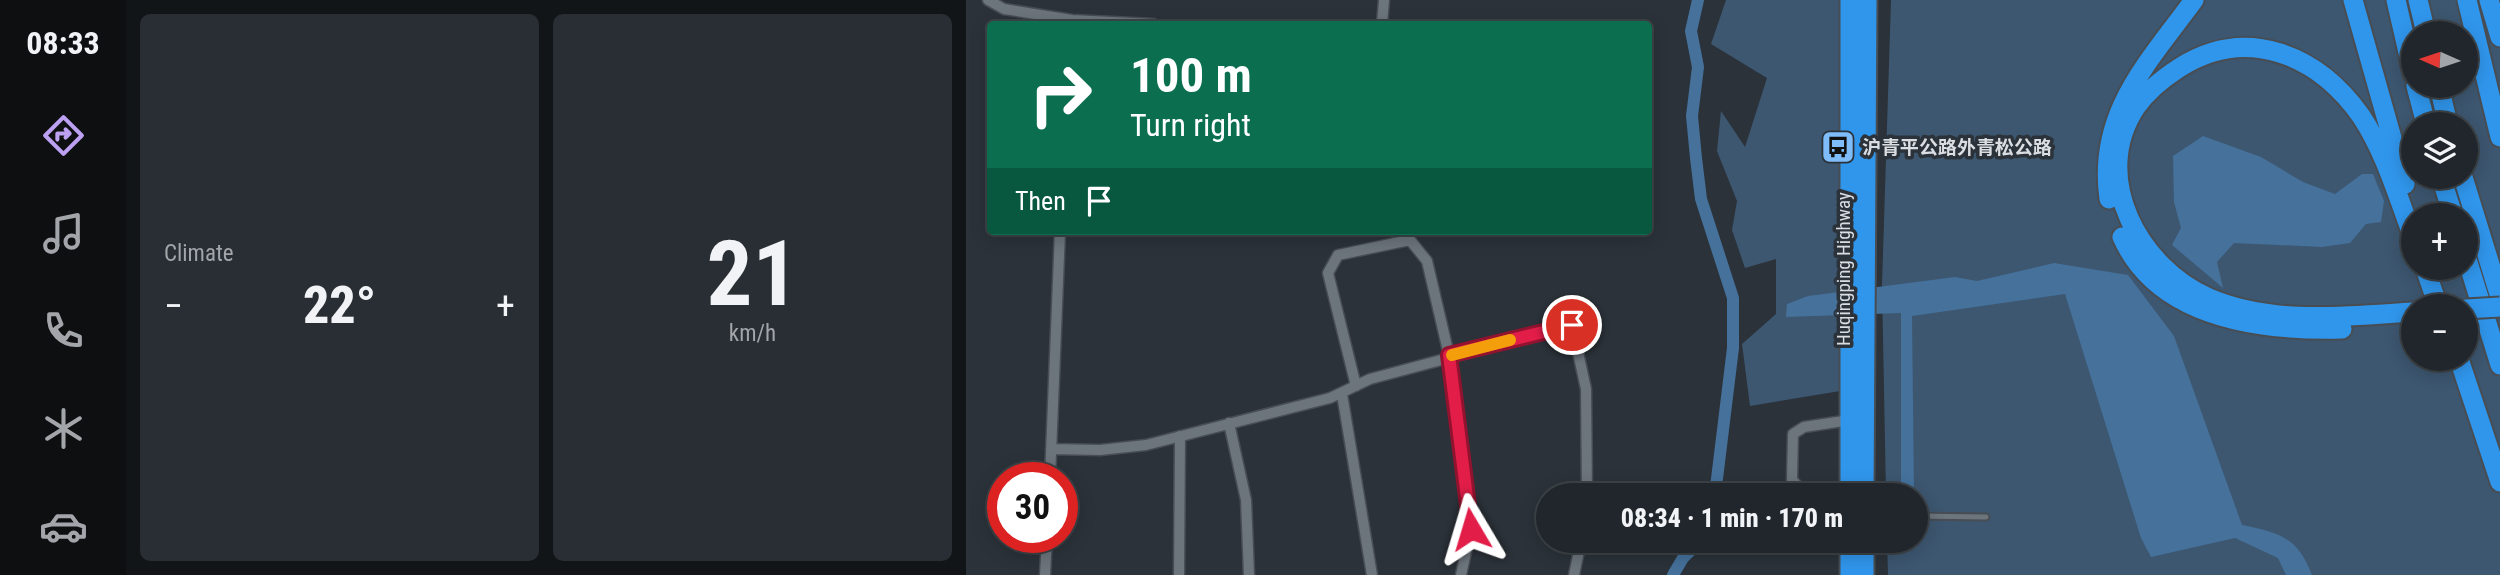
<!DOCTYPE html>
<meta charset="utf-8">
<style>
:root{--surface:#20262b;--page:#282e33;--text:#f1f3f6;--muted:#a2a5a9;--line:#3d4347;--accent:#bca0f2}
body{margin:0;font-family:"Roboto Condensed","Noto Sans SC",sans-serif;background:var(--page);color:var(--text);height:100vh;display:flex;flex-direction:column;font-size:26px;white-space:nowrap}
*{box-sizing:border-box;margin:0}
p{font-size:23px;color:var(--muted)}
.icon{flex:none;width:38px;height:38px;fill:none;stroke:currentColor;stroke-width:2;stroke-linecap:round;stroke-linejoin:round}
.map{position:relative;flex:1;overflow:hidden}
.drawer{display:flex;flex-direction:column;gap:14px;padding:14px;background:#121518;width:840px}
.drawer>*{flex:none}
.guide{position:absolute;left:21px;top:21px;width:665px;height:214px;border-radius:7px;box-shadow:0 4px 18px #0003,0 0 0 2px var(--line);background:#0b6e4f;color:#fff;overflow:hidden}
.needle{width:46px;rotate:273deg}
.tools{position:absolute;left:1435px;top:21px;display:grid;gap:14px}
.tools a{display:grid;place-items:center;width:77px;height:77px;border-radius:50%;background:var(--surface);box-shadow:0 4px 18px #0003,0 0 0 2px var(--line);font-size:35px}
.speed{position:absolute;left:21px;top:462px;display:flex;gap:14px;font-size:35px;font-weight:700;text-align:center}
.speed>*{display:grid;place-content:center;width:91px;height:91px;border-radius:50%;background:var(--surface);box-shadow:0 4px 18px #0003,0 0 0 2px var(--line);line-height:1}
.speed .limit{border:10px solid #d22;background:#fff;color:#111}
.pin{position:absolute;display:grid;place-items:center;width:60px;height:60px;color:#fff;margin:-30px;border:4px solid #fff;border-radius:50%;box-shadow:0 2px 7px #0007}
.me{position:absolute;width:77px;margin:-38px;rotate:353deg;stroke-linejoin:round;filter:drop-shadow(0 0 5px #0008)}
.turn{display:flex;align-items:center;gap:24px;height:147px;padding:0 28px;font-size:32px}
.turn .icon{width:91px;height:91px;stroke-width:2.5}
.turn b{display:block;font-size:49px;line-height:60px}
.then{display:flex;align-items:center;height:66px;padding:0 28px;background:#0003;gap:14px;font-size:26px}
.big{font-size:52px;font-weight:800;line-height:1.1}
.drawer .tile{flex:1;display:flex;flex-direction:column;justify-content:center;gap:10px;min-width:0;padding:0 24px;border-radius:10px;background:var(--page)}
.drawer .dial{align-items:center;gap:0}
.dial b{font-size:91px;line-height:1}
.heat{display:flex;justify-content:space-between;align-items:center;font-size:38px;direction:ltr}
.drawer .tiles{flex:1;display:grid;gap:14px;grid-template-columns:repeat(2,1fr)}
.trip{position:absolute;left:570px;top:483px;width:392px;height:70px;border-radius:35px;background:var(--surface);box-shadow:0 4px 18px #0003,0 0 0 2px var(--line);font-weight:800;line-height:70px;text-align:center}
main{display:flex;flex:1;min-height:0}
.tabs{display:flex;flex-direction:column;width:126px;justify-content:space-around;align-items:center;background:#0d0f11;color:var(--muted)}
.tabs .icon{width:49px;height:49px}
.tabs .on{color:var(--accent)}
.tabs b{font-size:32px;color:var(--text)}
.map>svg:first-child{display:block}
</style>
<main>
<nav class="tabs">
<b>08:33</b>
<svg class="icon on" aria-label="directions" viewBox="0 0 24 24"><path d="M12 3l9 9-9 9-9-9zM9 14v-3h6M13 9l2 2-2 2"/></svg>
<svg class="icon" aria-label="music" viewBox="0 0 24 24"><path d="M9 18V5l10-2v13"/><circle cx="6" cy="18" r="3"/><circle cx="16" cy="16" r="3"/></svg>
<svg class="icon" aria-label="phone" viewBox="0 0 24 24"><path d="M5 4h4l2 5-3 2q2 4 5 5l2-3 5 2v4C11 20 4 13 5 4z"/></svg>
<svg class="icon" aria-label="climate" viewBox="0 0 24 24"><path d="M12 3v18M4 7l16 10M4 17L20 7"/></svg>
<svg class="icon" aria-label="car" viewBox="0 0 24 24"><path d="M5 17H2v-5l4-1 3-4h7l3 4 3 1v5h-3M9 17h6M6 11h13"/><circle cx="7" cy="17" r="2"/><circle cx="17" cy="17" r="2"/></svg>
</nav>
<section class="drawer">
<div class="tiles">
<div class="tile"><p>Climate</p>
<div class="heat"><a>−</a><b class="big">22°</b><a>+</a></div>
</div>
<div class="tile dial"><b>21</b><p>km/h</p></div>
</div>
</section>
<div class="map">
<svg width="1534" height="575" viewBox="0 0 1534 575">
<rect width="100%" height="100%" fill="#2b3239"/>
<!-- green -->
<path fill="#3d5770" fill-rule="evenodd" d="M760,0H877L874,391L784,406L776,344L810,314V259L779,268L766,230L771,201L751,151L755,111L779,147L801,78L745,44Z
M925,0H1534V575H922L921,541H950V495H920L916,285ZM1447,33H1500V86H1447ZM1447,124H1500V177H1447ZM1447,215H1500V268H1447ZM1447,306H1500V359H1447Z"/>
<!-- water -->
<path fill="#45719b" d="M1237,136L1295,157L1337,182L1369,194L1396,174H1407L1418,201L1415,222L1400,224L1384,243L1356,247L1268,243L1251,262L1257,288L1206,245L1215,228L1208,202L1207,156Z
M1088,263L1162,275L1208,336L1276,525C1313,533 1331,536 1346,575H1320L1312,558L1269,538L1185,557L1175,538L1099,294L946,316L948,495H935V313L820,317L821,304L842,296L989,277L1011,281Z"/>
<g fill="none" stroke-linecap="round" stroke-linejoin="round">
<!-- canal -->
<path stroke="#45719b" stroke-width="12" d="M732,0L725,31L732,67L726,116L730,158L735,199L767,298V348L749,495
M707,575L717,558L734,541"/>
<defs>
<path id="lane" d="M950,516L1020,517"/>
<path id="street" d="M22,0L38,9L106,20
M106,24V20L187,24
M416,24L418,0
M390,386L362,273L372,255L444,240L461,261L483,355L505,529L495,575
M376,394L406,575
M263,423L280,500L283,575
M85,449L134,450L180,445L364,398L404,379L606,325L620,389L621,495
M84,478L94,231
M840,495L826,480L827,434L838,427L884,420
M79,575L81,537
M213,575L214,436
M608,575L615,541"/>
<path id="highway" d="M1387,0L1439,184
M1430,0L1447,74
M1452,0L1460,33
M1501,0L1534,137
M1523,0L1534,37
M1450,86L1460,124
M1473,86L1482,124
M1475,177L1487,215
M1497,177L1534,297
M1143,199C1131,114 1181,64 1228,0
M1156,237C1193,320 1298,331 1376,329
M1447,237C1432,197 1419,152 1395,116C1351,54 1280,25 1213,68C1196,79 1182,90 1170,107C1123,178 1174,268 1243,298C1306,325 1381,316 1447,312
M1500,256L1534,365
M1459,268L1472,306
M1493,359L1534,482
M884,495V0
M898,495L901,0
M898,541V575
M884,575V541"/>
</defs>
<!-- lane casing -->
<use href="#lane" stroke="#474d53" stroke-width="9"/>
<!-- street casing -->
<use href="#street" stroke="#474d53" stroke-width="13"/>
<!-- highway casing -->
<use href="#highway" stroke="#474d53" stroke-width="23"/>
<!-- lane -->
<use href="#lane" stroke="#6c747c" stroke-width="5"/>
<!-- street -->
<use href="#street" stroke="#6c747c" stroke-width="10"/>
<!-- highway -->
<use href="#highway" stroke="#3096ec" stroke-width="19"/>
<defs>
<path id="highway-bridge" d="M1500,309L1534,307"/>
</defs>
<!-- highway-bridge casing -->
<use href="#highway-bridge" stroke="#474d53" stroke-width="23" stroke-linecap="butt"/>
<!-- highway-bridge -->
<use href="#highway-bridge" stroke="#3096ec" stroke-width="19"/>
</g>
<g fill="none" stroke-linecap="round" stroke-linejoin="round">
<defs>
<path id="route" d="M505,529L483,355L606,325"/>
</defs>
<!-- route casing -->
<use href="#route" stroke="#92132f" stroke-width="18"/>
<!-- route -->
<use href="#route" stroke="#e11d48" stroke-width="12"/>
<!-- slow -->
<path stroke="#f59e0b" stroke-width="12" d="M486,355L544,340"/>
</g>
<!-- icons -->
<defs>
<symbol id="bus-square" viewBox="-11 -11 22 22"><rect x="-9" y="-9" width="18" height="18" rx="4" fill="#7fbdfa" stroke="#2b3239"/><path d="M-5-6H5V4H4V6H2V4H-2V6H-4V4H-5ZM-3.5-4V0h7V-4ZM-3.5 1.2v1.5H-2V1.2ZM2 1.2v1.5H3.5V1.2Z" fill="#111"/></symbol>
</defs>
<g fill-rule="evenodd">
<use href="#bus-square" x="853" y="128" width="38" height="38"/>
</g>
<g text-anchor="middle" dominant-baseline="central" stroke-width="7" stroke-linejoin="round" paint-order="stroke">
<!-- poi labels -->
<g font-size="19" font-weight="bold" fill="#dadee3" stroke="#2b3239" text-anchor="start">
<text x="896" y="147">沪青平公路外青松公路</text>
</g>
<!-- street labels -->
<g font-size="19" fill="#dadee3" stroke="#2b3239">
<text transform="translate(877 269) rotate(-90)">Huqingping Highway</text>
</g>
</g>
</svg>
<div class="tools">
<a><svg class="needle" viewBox="-14 -14 28 28"><path d="M0-13l5 13h-10z" fill="#e53935"/><path d="M0 13l5-13h-10z" fill="#a2a5a9"/></svg></a>
<a><svg class="icon" aria-label="layers" viewBox="0 0 24 24"><path d="M12 4l9 5-9 5-9-5zM3 14l9 5 9-5"/></svg></a>
<a>+</a>
<a>−</a>
</div>
<div class="speed"><div class="limit">30</div></div>
<div class="pin" style="left:606px;top:325px;background:#d93025"><svg class="icon" aria-label="arrive" viewBox="0 0 24 24"><path d="M6 21V4h12l-3 4 3 4H6"/></svg></div>
<svg class="me" style="left:505px;top:529px" viewBox="-20 -20 40 40"><path d="M0-17L14 15 0 8-14 15z" fill="#e11d48" stroke="#fff" stroke-width="4"/></svg>
<div class="trip">08:34 · 1 min · 170 m</div>
<div class="guide">
<div class="turn"><svg class="icon" aria-label="right" viewBox="0 0 24 24"><path d="M7 20v-9h11M14 6l5 5-5 5"/></svg><div><b>100 m</b>Turn right</div></div>
<div class="then">Then<svg class="icon" aria-label="arrive" viewBox="0 0 24 24"><path d="M6 21V4h12l-3 4 3 4H6"/></svg></div>
</div>
</div>
</main>
